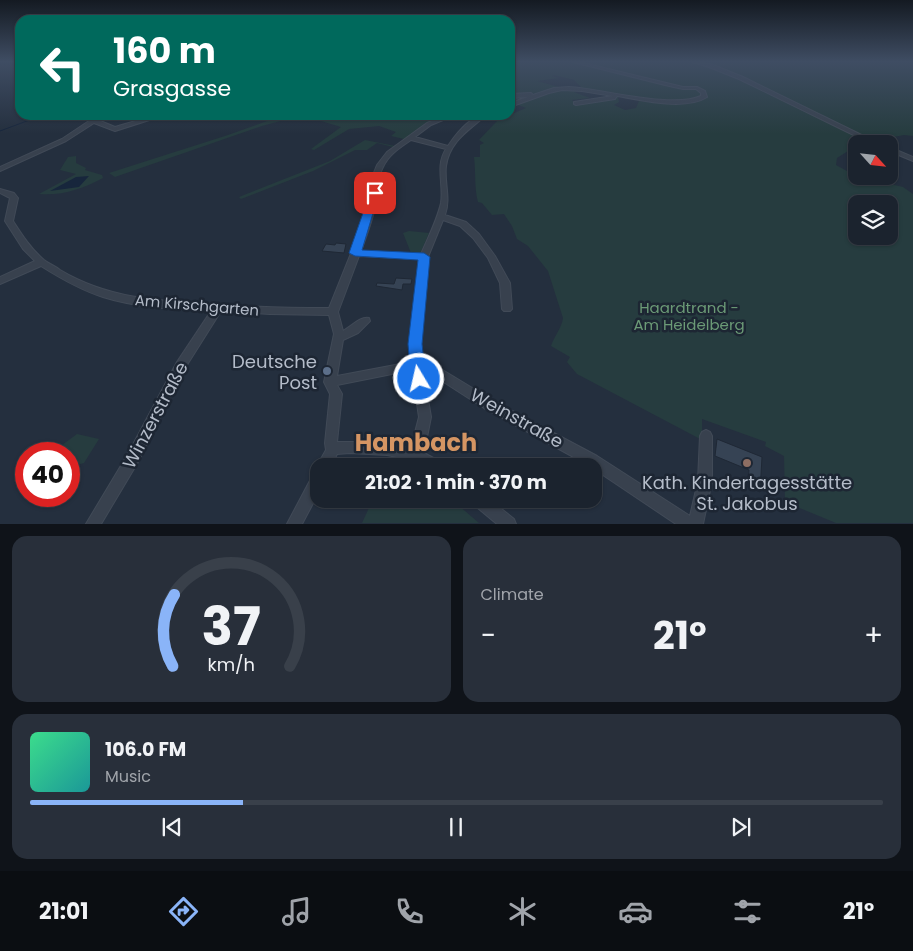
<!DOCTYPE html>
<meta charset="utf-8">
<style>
:root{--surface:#1b232e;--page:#282f3a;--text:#f1f3f6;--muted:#a0a4aa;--line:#39404a;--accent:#8ab4f8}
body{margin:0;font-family:Poppins,sans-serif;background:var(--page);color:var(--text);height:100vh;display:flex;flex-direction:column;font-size:19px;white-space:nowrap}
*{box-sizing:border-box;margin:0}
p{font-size:16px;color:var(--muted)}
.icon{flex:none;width:28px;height:28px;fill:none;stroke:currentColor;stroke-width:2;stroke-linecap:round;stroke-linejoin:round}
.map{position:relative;height:524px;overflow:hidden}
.details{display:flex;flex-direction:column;gap:12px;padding:12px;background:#0f1319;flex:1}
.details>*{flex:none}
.top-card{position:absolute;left:15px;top:15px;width:500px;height:105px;border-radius:15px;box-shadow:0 1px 4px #0004,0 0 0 1px var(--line);background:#00695c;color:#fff;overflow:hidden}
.needle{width:32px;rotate:117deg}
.fabs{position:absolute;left:848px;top:135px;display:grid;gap:10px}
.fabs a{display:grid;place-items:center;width:50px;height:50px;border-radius:10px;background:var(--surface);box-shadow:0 1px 4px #0004,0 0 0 1px var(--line);font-size:25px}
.speed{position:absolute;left:15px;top:442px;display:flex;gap:10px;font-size:25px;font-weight:700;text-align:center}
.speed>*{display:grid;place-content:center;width:65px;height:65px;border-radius:50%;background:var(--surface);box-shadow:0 1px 4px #0004,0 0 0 1px var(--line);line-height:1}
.speed .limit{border:8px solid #d22;background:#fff;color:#111}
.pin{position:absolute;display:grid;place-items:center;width:42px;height:42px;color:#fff;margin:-21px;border-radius:10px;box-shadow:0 2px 8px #0006}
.me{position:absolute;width:55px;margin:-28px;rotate:351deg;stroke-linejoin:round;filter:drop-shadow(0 0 4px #0008)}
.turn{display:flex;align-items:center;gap:18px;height:105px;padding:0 15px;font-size:22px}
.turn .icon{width:65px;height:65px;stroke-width:2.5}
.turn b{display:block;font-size:35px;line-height:42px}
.big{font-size:38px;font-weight:700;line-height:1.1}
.details .tile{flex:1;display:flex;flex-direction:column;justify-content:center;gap:8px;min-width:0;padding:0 18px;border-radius:15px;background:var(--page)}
.details .dial{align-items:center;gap:0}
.dial svg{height:130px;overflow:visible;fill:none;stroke:var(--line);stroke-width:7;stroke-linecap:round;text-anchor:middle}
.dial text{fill:var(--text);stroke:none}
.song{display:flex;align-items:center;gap:15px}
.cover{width:60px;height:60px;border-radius:8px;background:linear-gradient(135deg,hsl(150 70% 55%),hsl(180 70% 35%))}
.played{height:5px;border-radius:2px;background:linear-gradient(90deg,var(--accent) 25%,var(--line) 25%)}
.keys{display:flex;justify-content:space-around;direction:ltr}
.heat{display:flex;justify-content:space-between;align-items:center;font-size:28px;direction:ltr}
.details .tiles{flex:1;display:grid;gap:12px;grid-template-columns:1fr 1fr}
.tile:last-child{grid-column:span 2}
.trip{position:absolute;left:310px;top:458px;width:292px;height:50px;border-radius:15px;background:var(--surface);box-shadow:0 1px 4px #0004,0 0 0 1px var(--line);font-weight:700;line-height:50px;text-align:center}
.menu{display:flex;height:80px;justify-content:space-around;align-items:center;background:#0b0e12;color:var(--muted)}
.menu .icon{width:35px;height:35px}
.menu .current{color:var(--accent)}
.menu b{font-size:22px;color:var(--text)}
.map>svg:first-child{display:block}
</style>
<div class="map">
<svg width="913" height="524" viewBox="0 0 913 524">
<rect width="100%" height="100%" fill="#242f3e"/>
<!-- green -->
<path fill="#263c3f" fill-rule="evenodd" d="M510,61H913V136L904,135L856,144V146L837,158L836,165L856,176L903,187L913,194V523H836L785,502L784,456L765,446L766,442L702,419V440L577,374L567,362L570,357L551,346C554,337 562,327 563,318L548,271L528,246L517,239L512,226L504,214L492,215L482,203L478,202C474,187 476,172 474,157H480V145L484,143L479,140L498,120L526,108L516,104L565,89L577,90L574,92L590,98L572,100L577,104L618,97L619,102L614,105L625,110L636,108L639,101L657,103L658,101L592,91L582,88L574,80L554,75L552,76L559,78L537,81L559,87L538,94L527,93L532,96L511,103ZM856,204H889V236H856Z
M314,115H450L427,125L393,147L377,143L367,150H355L313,171L241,199L239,197L330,161L365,140L395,146L404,139L391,136L396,132L379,126L349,129L314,150L311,149L341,127L311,118Z
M295,117L262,126L115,177L109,173L228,135L270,120Z
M76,156V163L86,168L85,170L102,175L103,178C82,189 62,196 39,194L76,174L60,170L68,157Z
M409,231L429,233L420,254L411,253L403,233Z
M77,434L99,439L84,463L69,467V454H50Z
M373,499H451L479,523H362Z"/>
<!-- water -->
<path fill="#17263c" d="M89,176L79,187L50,191L76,177Z"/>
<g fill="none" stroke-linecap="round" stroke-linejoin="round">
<!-- stream -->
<path stroke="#17263c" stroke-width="1" d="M0,131L43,115"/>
</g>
<!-- building -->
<path fill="#364354" stroke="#1f2835" d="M336,243L346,244L344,253L322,251L326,244L335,245Z
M396,278L412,279L411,284H403L402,290L376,286L377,283L394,284Z
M717,439L762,457L760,492L748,487L749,470L715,456Z"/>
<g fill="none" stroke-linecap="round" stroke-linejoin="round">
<defs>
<path id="minor" d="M569,61H575L683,87H697L705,91L707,97C685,111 642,100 617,96L615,99L576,105L574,104V102L613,96L582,91L562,90L549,93L510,107V103L528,97L510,98V94L531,93L533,95L554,88L569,87C603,89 672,109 701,96V93L696,89H683L665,85Z
M689,61H695L713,65L743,77L880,144H872L739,79L709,67Z
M98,115H105L98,120L115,127L156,115H165L115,131L94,123L66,141L0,171V167L62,139Z
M447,115H455L431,125L415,137L448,146C456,134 471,115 486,115C470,130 450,140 446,166C444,183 451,198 445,215L466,222L479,234L495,256L510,283L512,309L510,311H504L502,309L500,283L488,258L473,238L460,226L443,220L428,257L420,353L422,361L431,363L492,400L597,456L690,516L698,481L700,436L702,432L706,430L710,432L712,436V481L703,524H676L594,469V466H590L484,408L425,370H423L431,417L427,437L422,452L441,462L443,466H424L407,459L387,455L350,453L337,454L331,466H319V469L317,466L326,450L325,443L330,394L324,382L334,334L329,315L270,314L221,311L185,368L138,462L101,524H86L128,454L177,362L211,311C175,309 138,308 103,297C81,290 60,278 41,266L0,284V277L35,261L23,249L5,221L10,198L0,193V189L14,193L18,198L13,221C22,235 31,249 44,260C49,264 55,266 60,270C109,299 159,301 215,304C253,307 291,308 329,308L360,231L371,193L373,175L377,165L387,152L427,123ZM411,140L446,149C435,166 444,184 441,203C437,220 428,238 421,254L361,251C368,232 375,213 378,194C380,184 378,176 383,167C389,154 401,147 411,140ZM359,256L419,259L410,353L411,362L337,376L343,340L358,333L370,321L369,318C360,316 351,327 343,331L338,312ZM412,370L419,417L411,448L377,442H337L342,394L337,385Z
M889,147L913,157V161L889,151Z
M319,472V492L302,524H287L314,473Z
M471,499H489L514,519L516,524H497L473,504Z"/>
</defs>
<!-- minor casing -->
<use href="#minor" stroke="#414a57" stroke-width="2"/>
<!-- minor -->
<use href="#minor" fill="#38414e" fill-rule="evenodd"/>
</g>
<!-- sky -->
<linearGradient id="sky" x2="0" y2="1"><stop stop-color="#141a22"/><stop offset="0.46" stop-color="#3f4d63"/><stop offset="1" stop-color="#3f4d63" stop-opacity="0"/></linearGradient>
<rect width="913" height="134" fill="url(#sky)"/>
<!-- route -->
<path fill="#1a73e8" stroke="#114b97" d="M375,190L379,193L362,250L424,253L430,257L422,344L426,379L424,383L419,385L413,383L411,379L408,344L418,260L355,256L349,253L370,193Z"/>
<!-- markers -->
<circle fill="#5c6f8a" stroke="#1d2633" stroke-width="2" cx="327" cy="371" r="5"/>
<circle fill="#8d6e63" stroke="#1d2633" stroke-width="2" cx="747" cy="463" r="5"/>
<g text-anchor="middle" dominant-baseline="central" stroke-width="5" stroke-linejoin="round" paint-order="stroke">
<!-- street labels -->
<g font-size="15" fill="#b4bcc9" stroke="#1d2633">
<text transform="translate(197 305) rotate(5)">Am Kirschgarten</text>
</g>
<!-- park labels -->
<g font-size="15" fill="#6b9a76" stroke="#1d2633">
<text x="689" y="307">Haardtrand -<tspan x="689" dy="17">Am Heidelberg</tspan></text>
</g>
<!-- near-poi labels -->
<g font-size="18" fill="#b4bcc9" stroke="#1d2633" text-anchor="end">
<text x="317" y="361">Deutsche<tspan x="317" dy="21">Post</tspan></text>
<text x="747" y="482" text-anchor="middle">Kath. Kindertagesstätte<tspan x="747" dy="21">St. Jakobus</tspan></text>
</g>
<!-- near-street labels -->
<g font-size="18" fill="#b4bcc9" stroke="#1d2633">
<text transform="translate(155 415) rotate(-62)">Winzerstraße</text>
<text transform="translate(517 418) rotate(29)">Weinstraße</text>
</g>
<!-- near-district labels -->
<g font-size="24" font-weight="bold" fill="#d59563" stroke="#1d2633">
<text x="416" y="442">Hambach</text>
</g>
</g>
</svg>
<div class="fabs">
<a><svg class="needle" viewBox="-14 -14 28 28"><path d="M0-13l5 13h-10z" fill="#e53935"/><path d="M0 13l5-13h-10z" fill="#a0a4aa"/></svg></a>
<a><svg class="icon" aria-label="layers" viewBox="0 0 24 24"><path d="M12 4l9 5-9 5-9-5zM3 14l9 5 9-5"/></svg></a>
</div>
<div class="speed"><div class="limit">40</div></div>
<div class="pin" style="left:375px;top:193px;background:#d93025"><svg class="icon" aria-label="arrive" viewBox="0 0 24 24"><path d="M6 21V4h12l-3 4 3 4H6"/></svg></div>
<svg class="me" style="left:419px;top:379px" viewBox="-20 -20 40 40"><circle r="17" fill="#1a73e8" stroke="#fff" stroke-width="3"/><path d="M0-11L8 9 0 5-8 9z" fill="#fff"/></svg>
<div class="trip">21:02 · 1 min · 370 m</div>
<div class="top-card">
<div class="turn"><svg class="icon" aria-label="left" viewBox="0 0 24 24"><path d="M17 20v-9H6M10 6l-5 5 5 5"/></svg><div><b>160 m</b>Grasgasse</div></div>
</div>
</div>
<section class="details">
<div class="tiles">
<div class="tile dial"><svg viewBox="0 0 100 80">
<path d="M14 69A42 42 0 1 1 86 69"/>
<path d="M14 69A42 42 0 0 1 15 25" stroke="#8ab4f8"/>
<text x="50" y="56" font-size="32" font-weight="700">37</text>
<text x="50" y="72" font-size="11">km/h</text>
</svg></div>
<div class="tile"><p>Climate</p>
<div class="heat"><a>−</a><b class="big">21°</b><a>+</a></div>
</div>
<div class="tile">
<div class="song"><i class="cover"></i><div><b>106.0 FM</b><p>Music</p></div></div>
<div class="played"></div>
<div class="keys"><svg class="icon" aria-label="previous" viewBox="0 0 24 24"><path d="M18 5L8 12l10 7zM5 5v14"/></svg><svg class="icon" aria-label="pause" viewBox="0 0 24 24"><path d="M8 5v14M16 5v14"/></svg><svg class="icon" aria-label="next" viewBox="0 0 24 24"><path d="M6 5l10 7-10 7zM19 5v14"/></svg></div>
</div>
</div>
</section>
<nav class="menu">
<b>21:01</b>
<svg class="icon current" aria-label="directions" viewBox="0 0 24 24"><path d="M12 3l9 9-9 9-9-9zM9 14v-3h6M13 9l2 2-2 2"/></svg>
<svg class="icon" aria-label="music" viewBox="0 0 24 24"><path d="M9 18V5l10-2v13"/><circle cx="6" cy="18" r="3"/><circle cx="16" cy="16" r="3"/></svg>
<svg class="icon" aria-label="phone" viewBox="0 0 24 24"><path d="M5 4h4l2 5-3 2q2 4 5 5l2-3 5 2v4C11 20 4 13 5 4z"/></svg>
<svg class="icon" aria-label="climate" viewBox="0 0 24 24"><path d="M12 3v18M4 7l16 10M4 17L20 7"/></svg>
<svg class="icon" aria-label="car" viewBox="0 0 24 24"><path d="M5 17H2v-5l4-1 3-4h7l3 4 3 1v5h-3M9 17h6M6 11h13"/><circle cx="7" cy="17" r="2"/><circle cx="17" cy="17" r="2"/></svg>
<svg class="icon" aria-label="filters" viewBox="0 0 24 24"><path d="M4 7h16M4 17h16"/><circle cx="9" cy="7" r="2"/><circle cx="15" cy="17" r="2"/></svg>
<b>21°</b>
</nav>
